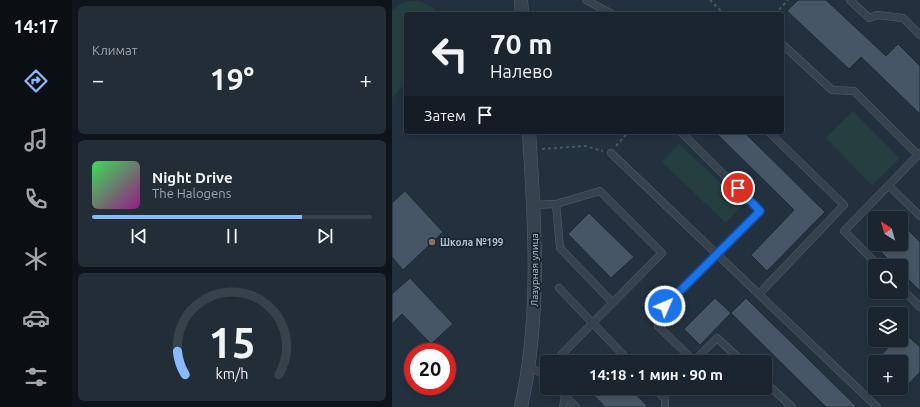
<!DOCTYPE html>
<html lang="ru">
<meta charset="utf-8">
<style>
:root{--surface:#1a252f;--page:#232d37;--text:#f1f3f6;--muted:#9fa5aa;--line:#38424b;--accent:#87b9fc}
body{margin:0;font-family:Ubuntu,sans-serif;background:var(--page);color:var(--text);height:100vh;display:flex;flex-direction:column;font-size:15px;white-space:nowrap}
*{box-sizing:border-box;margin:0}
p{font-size:13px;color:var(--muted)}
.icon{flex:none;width:22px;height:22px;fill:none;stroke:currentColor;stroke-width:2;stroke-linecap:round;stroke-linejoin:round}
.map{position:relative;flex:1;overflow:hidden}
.sheet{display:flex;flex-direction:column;gap:6px;padding:6px;background:#0e141a;width:320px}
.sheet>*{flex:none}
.top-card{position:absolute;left:12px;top:12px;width:380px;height:122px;border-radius:4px;box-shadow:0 2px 6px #0003,0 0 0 1px var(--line);background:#1a252f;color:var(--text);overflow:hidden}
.needle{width:26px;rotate:323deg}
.controls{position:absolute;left:476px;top:211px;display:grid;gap:8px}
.controls a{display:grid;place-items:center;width:40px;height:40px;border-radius:4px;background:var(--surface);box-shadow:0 2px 6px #0003,0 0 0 1px var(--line);font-size:20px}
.speed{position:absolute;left:12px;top:343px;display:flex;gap:8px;font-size:20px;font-weight:700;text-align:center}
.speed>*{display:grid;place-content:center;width:52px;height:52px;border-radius:50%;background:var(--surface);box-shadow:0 2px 6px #0003,0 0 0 1px var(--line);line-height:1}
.speed .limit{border:6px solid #d22;background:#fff;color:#111}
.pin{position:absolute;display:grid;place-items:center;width:34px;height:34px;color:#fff;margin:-17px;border:2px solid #fff;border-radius:50%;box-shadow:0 1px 4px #0007}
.me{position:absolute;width:44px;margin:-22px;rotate:45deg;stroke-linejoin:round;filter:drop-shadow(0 0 3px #0008)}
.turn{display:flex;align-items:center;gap:14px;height:84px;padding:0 20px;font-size:18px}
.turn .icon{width:52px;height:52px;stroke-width:2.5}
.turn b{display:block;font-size:28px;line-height:34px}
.then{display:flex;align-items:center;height:38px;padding:0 20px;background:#0003;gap:8px;font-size:15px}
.big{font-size:30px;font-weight:700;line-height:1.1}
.sheet .tile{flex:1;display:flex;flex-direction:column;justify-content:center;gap:6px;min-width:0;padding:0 14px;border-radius:6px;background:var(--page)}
.sheet .dial{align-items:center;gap:0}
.dial svg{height:104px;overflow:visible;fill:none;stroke:var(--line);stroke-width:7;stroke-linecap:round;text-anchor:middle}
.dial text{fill:var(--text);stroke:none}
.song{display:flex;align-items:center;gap:12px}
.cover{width:48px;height:48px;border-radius:6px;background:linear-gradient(135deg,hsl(130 70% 55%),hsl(310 70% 35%))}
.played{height:4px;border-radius:2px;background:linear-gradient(90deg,var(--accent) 75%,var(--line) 75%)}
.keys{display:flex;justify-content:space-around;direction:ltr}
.heat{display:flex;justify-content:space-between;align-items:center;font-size:22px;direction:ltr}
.trip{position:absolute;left:148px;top:355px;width:232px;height:40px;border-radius:4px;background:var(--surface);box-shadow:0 2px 6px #0003,0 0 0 1px var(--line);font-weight:700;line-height:40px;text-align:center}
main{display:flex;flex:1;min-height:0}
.tabs{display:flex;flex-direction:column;width:72px;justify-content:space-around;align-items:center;background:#0a0f13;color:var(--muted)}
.tabs .icon{width:28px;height:28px}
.tabs .selected{color:var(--accent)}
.tabs b{font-size:18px;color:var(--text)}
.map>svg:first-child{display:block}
</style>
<main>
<nav class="tabs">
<b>14:17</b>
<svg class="icon selected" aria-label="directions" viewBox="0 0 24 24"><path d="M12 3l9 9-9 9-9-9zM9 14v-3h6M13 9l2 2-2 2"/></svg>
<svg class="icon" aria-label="music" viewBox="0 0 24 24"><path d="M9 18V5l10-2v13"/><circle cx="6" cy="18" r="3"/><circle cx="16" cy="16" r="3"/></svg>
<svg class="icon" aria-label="phone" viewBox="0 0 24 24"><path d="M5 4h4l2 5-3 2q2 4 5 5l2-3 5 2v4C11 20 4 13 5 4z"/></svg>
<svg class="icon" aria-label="climate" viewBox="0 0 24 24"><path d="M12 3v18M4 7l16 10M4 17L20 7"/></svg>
<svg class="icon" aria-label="car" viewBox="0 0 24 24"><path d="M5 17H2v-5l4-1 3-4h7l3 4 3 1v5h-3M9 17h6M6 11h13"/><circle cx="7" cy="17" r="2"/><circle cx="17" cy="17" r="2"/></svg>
<svg class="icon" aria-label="filters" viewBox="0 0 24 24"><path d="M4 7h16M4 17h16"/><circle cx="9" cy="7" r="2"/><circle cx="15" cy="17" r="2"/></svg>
</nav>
<section class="sheet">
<div class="tile"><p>Климат</p>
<div class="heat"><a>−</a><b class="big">19°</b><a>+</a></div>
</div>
<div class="tile">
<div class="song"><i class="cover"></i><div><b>Night Drive</b><p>The Halogens</p></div></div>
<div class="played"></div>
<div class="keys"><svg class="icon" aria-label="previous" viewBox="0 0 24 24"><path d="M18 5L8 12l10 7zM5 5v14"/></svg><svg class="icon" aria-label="pause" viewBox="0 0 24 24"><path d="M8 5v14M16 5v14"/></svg><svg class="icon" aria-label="next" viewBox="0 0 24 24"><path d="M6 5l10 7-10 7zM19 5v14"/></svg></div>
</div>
<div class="tile dial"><svg viewBox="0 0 100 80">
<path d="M14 69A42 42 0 1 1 86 69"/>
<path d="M14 69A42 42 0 0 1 8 51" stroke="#87b9fc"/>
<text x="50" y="56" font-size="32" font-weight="700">15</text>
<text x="50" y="72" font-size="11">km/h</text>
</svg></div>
</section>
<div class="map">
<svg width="528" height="407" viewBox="0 0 528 407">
<rect width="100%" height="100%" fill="#23313f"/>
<!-- green -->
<path fill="#253e40" d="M18,1C30,1 39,4 47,14H14V83L0,97V10L9,4Z
M461,111L508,158L480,185L434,138Z
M287,144L351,204L334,223L270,162Z"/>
<!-- building -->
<path fill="#475666" stroke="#1e2936" d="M406,0H434L494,56L506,44L528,66V114L469,57L457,69L395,11Z
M323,132H352L433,212L375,271L359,255L402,210Z
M13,191L51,232L11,270L0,257V203Z
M197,213L242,257L219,278L176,234Z
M509,223L528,242V291L509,272V266H503L481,244H509Z
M18,278L61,324L39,344L10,314L0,324V294Z
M323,298L339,313L308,345L292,329Z
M354,298L465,407H434L339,313Z
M509,330L528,347V372L509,392V362H483L503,340H509Z
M195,388H238L256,407H213Z"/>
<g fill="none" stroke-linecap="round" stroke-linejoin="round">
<defs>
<path id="service" d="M194,0L220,14
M458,0L477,18L485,15L511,18L528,35
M390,44L440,90L462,91L526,155
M289,132L368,211L273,306L266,326L302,361L325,338L351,362
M219,153L485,407
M497,186L528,216
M164,204L168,248L220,302
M141,205L164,204L208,191L270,253L162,362
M487,266L452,231L528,153
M167,288L238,362
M509,288L528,307
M367,294L452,205L377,132
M137,368L151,373L155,377
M373,382L400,407
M165,388L184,407
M262,388L273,399V407
M171,407L173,397"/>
<path id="minor" d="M129,0L130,14
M129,407C149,317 143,224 137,132"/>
</defs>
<!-- service casing -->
<use href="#service" stroke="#55606d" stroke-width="8"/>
<!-- minor casing -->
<use href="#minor" stroke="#55606d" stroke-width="14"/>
<!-- path -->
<path stroke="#435b5d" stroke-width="2" stroke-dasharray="3 3" stroke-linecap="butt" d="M318,0L332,14
M383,14L396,0
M224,146L236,132
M150,149L193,146L211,151"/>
<!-- service -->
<use href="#service" stroke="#37424f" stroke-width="7"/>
<!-- minor -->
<use href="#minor" stroke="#37424f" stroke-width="13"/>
</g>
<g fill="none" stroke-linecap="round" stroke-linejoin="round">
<defs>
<path id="route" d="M273,306L368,211L346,188"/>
</defs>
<!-- route casing -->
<use href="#route" stroke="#114b97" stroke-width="10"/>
<!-- route -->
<use href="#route" stroke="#1a73e8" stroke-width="7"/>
</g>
<!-- markers -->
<circle fill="#8d6e63" stroke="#1c2734" stroke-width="1.5" cx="40" cy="242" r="4"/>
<g text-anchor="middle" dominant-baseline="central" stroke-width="4" stroke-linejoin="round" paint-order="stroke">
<!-- poi labels -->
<g font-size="10" font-weight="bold" fill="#b4bdca" stroke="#1c2734" text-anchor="start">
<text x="48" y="242">Школа №199</text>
</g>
<!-- street labels -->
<g font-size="10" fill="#b4bdca" stroke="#1c2734">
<text transform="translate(142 270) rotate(-90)">Лазурная улица</text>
</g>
</g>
</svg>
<div class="controls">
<a><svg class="needle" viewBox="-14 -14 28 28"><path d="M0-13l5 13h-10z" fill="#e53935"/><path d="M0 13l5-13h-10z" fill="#9fa5aa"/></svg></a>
<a><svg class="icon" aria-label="search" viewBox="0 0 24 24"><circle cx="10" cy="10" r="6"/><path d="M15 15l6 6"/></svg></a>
<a><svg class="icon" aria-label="layers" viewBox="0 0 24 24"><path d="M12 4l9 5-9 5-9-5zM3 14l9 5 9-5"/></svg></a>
<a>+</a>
</div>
<div class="speed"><div class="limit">20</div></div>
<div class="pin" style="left:346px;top:188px;background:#d93025"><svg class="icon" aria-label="arrive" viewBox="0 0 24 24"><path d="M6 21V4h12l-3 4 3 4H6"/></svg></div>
<svg class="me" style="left:273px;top:306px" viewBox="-20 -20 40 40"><circle r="17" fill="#1a73e8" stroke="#fff" stroke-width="3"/><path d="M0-11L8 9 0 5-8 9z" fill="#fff"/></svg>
<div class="trip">14:18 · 1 мин · 90 m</div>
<div class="top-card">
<div class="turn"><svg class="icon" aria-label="left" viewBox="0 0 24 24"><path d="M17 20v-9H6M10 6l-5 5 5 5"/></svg><div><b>70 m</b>Налево</div></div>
<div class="then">Затем<svg class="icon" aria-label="arrive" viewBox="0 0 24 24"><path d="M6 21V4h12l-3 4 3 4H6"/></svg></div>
</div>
</div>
</main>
